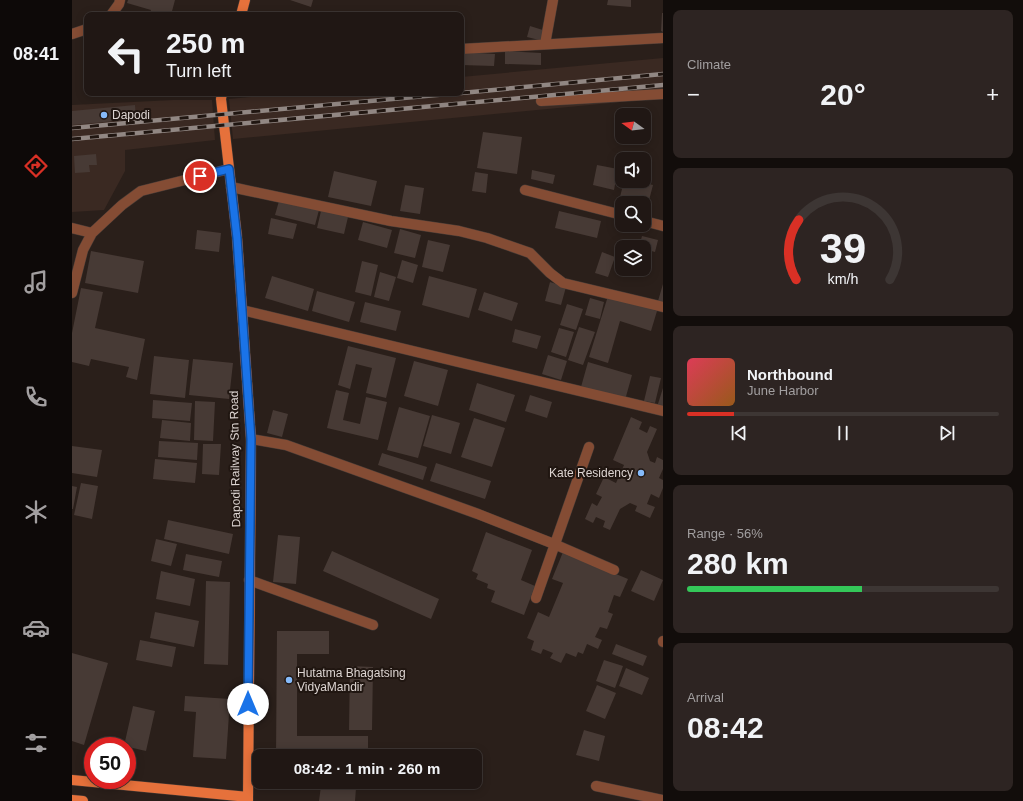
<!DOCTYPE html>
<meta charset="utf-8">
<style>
:root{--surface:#201714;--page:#2d2422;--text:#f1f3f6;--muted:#a29fa0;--line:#3d3634;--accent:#d93025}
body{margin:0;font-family:Helvetica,sans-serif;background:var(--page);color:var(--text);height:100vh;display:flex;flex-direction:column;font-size:15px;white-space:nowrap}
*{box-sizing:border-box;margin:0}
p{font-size:13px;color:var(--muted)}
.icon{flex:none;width:22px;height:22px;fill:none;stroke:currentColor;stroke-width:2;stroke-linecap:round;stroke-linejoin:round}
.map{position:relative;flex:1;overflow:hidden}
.panel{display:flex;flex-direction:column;gap:10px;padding:10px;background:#120d0b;width:360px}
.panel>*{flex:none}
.hud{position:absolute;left:12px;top:12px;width:380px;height:84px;border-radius:8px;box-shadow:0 2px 10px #0003,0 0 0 1px var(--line);background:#201714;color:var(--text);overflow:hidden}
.needle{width:26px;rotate:285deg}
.fabs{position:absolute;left:543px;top:108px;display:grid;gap:8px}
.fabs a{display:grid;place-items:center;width:36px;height:36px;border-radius:8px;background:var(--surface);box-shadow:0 2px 10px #0003,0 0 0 1px var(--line);font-size:20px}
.speed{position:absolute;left:12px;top:737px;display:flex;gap:8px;font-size:20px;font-weight:700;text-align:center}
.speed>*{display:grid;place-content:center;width:52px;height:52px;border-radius:50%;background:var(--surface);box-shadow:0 2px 10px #0003,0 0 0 1px var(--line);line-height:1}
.speed .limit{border:6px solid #d22;background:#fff;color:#111}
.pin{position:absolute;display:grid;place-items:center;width:34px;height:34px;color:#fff;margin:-17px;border:2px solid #fff;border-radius:50%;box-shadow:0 1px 4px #0007}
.me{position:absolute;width:44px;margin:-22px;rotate:0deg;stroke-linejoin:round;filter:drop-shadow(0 0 3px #0008)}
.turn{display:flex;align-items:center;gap:14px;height:84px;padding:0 16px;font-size:18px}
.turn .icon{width:52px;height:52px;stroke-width:2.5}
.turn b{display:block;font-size:28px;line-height:34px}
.big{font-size:30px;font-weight:600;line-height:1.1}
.panel .card{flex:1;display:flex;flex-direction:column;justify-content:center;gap:6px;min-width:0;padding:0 14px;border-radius:8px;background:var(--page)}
.panel .dial{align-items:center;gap:0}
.dial svg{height:104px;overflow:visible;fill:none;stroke:var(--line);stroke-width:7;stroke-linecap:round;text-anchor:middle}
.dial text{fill:var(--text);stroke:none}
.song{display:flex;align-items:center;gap:12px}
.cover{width:48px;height:48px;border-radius:6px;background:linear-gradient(135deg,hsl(350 70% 55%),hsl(30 70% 35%))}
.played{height:4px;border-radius:2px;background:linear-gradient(90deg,var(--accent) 15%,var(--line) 15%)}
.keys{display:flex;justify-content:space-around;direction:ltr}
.heat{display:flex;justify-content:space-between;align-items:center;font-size:22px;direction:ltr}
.charge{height:6px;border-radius:3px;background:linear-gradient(90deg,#34c759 56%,var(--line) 0)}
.trip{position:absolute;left:180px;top:749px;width:230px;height:40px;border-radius:8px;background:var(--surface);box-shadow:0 2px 10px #0003,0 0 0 1px var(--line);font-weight:600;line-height:40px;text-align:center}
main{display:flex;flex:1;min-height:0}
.tabs{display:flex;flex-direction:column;width:72px;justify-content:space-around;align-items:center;background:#0d0908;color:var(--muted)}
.tabs .icon{width:28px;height:28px}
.tabs .on{color:var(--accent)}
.tabs b{font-size:18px;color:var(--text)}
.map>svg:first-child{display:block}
</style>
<main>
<nav class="tabs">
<b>08:41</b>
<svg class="icon on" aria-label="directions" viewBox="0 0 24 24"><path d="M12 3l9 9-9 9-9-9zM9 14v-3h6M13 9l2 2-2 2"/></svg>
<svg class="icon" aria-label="music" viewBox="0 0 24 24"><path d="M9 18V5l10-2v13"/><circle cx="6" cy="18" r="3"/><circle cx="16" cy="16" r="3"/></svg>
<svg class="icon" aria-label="phone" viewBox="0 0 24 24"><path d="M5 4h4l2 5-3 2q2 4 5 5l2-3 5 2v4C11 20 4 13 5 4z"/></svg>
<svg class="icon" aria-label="climate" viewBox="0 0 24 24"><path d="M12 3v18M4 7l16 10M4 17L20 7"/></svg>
<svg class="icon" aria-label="car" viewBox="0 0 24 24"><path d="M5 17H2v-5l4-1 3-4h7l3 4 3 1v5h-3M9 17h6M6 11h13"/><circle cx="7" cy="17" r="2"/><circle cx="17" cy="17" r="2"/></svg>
<svg class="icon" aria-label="filters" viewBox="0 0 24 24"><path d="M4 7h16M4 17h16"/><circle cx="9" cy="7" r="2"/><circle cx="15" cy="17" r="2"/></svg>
</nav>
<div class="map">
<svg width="591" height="801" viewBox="0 0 591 801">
<rect width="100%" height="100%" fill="#2a1f1a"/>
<!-- built -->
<path fill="#3a2922" d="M591,58V98L161,139L157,99L220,93H389V77Z
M101,100H140L143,140L53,150V171L32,210L0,212V105Z"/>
<!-- building -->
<path fill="#473a35" d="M56,0H103L99,15H77L79,10L55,3Z
M218,0H241L239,7Z
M536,0H559V7L535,5Z
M590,13H591V32L589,31Z
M458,26L474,31L471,41L455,37Z
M433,51L469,53V65L433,64Z
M389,52L423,54L422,66L389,65Z
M63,105L64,119L0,125V111Z
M411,132L450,137L445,174L405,168Z
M24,154L25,165H17L18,172L3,173L2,156Z
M525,165L546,169L542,190L521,185Z
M460,170L483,175L481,184L459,179Z
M262,171L305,181L299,206L256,197Z
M403,172L416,174L414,193L400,191Z
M552,181H565L581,185L575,208L572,207V203H556L547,201Z
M333,185L352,188L348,214L328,211Z
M207,201L247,210L243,225L203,215Z
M249,211L276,217L272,234L245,228Z
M487,211L529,221L525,238L483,228Z
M199,218L225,224L221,239L196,234Z
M291,222L320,230L315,248L286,240Z
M328,229L349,235L343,258L322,253Z
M125,230L149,233L147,252L123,249Z
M570,236L586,240L583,252L572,249V247H567Z
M356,240L378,245L371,272L350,267Z
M19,251L72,261L66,293L13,283Z
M530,252L543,257L536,277L523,273Z
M330,260L346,265L341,283L325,278Z
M290,261L306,265L299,296L283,292Z
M308,272L324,277L317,301L302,297Z
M200,276L242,289L236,311L193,298Z
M357,276L405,289L397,318L350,305Z
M478,282L494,287L489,305L473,301Z
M591,284V302L586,301Z
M9,288L31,292L23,328L73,339L65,380L54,377L57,367L19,359L17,366L0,362V333Z
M245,291L283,302L277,322L240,311Z
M412,292L446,303L440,321L406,310Z
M536,296L585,311L579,331L548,321L536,363L517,357Z
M518,298L532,302L528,319L513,315Z
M293,302L329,311L324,331L288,322Z
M495,304L511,309L504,330L488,325Z
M507,327L523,332L511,365L496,360Z
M487,328L502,332L494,357L479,352Z
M443,329L469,336L465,349L440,342Z
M276,346L324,358L314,398L294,393L300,368L284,364L278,389L266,385Z
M476,355L495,361L489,380L470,374Z
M82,356L117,360L113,398L78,394Z
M121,359L161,363L157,399L117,395Z
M342,361L376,370L366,406L332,396Z
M516,362L560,375L553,400L509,387Z
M578,376L589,378L583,403L572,401Z
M405,383L443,395L434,422L397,410Z
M591,388V409L585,407Z
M264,390L277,393L271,420L288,424L294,397L315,402L306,440L255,428Z
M458,395L480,402L475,418L453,411Z
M81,400L120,403L118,421L80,418Z
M123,401L143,402L141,441L122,440Z
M327,407L358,416L346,458L315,450Z
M201,410L216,414L210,437L195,433Z
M360,415L388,423L379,454L351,446Z
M559,417L570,422L567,429L575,433L578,426L585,429L575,452L578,461L583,463L585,457L591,460V469L587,478L591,480V488L587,498L579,494L575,504L583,507L578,518L563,511L565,506L558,503L548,509L538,530L531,527L533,521L524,517L521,523L513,519L520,503L525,506L530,497L524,494L532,477L544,483L552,465L541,460Z
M402,418L433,428L420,467L389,457Z
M90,420L119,423L118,441L88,438Z
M87,441L126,443L125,460L86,457Z
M131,444H149L147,475L130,474Z
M0,446L30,450L25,477L0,473Z
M310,453L355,467L351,480L306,465Z
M83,459L125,463L123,483L81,479Z
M364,463L419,481L413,499L358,481Z
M9,483L26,486L20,519L2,515Z
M0,486L5,487L1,509H0Z
M96,520L161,534L157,554L92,539Z
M414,532L460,550L449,580L463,586L452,615L419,602L423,591L415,588L416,584L404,579L406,574L400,571Z
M206,535L228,537L224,584L201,582Z
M84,539L105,544L99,566L79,561Z
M260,551L367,599L359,619L251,571Z
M491,552L556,579L548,597L542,595L536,612L541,614L535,629L528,627L523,637L530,640L526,649L515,644L511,654L506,652L504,657L494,653L489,663L478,658L481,653L471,649L469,654L459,650L462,641L455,638L466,612L477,617L491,583L480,579Z
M114,554L150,561L147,577L111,570Z
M569,570L591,580L582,601L559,591Z
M89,571L123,579L118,606L84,599Z
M134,581L158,582L156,665L132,664Z
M83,612L127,621L122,647L78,638Z
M205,631H257V654H225V736H296V756H204Z
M68,640L104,647L100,667L64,660Z
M544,644L575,656L571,666L540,654Z
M0,653L36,663L12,745L0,741Z
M532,660L551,666L543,688L524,681Z
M278,666L301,667L300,730H277Z
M554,668L577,678L570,695L547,686Z
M525,685L544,693L533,719L514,711Z
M113,696L158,699L154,759L121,757L124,712L112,711Z
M61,706L83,711L74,751L52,746Z
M512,730L533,736L527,761L504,755Z
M249,786L284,788L283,801H247Z"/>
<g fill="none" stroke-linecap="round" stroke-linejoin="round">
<defs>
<path id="minor" d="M39,15L47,4L48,0
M0,34L15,29
M473,44L481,0
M389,49L591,38
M469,101L591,94
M159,187L319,221L387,231L415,238L458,253L478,273L491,283L591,307
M453,190L550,215
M572,221L591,226
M0,228L20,233
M0,293L11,250L20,233L50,205L69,191L157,169
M170,310L591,411
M179,439L214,445L406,514L482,544L542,570
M177,580L301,625
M464,598L517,447
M591,642V641
M524,786L591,800"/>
<path id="major" d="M169,15L173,0
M150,93L149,99L165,237L179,439L176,801
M0,780L176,797
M0,800L11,801"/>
</defs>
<!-- minor casing -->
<use href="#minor" stroke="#473c37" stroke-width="11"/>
<!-- major casing -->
<use href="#major" stroke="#473c37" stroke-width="11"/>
<!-- minor -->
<use href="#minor" stroke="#844c34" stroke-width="10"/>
<!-- major -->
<use href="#major" stroke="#e6713b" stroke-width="10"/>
<defs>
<path id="rail" d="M389,93L591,74
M0,128L387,93
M0,139L591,85"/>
</defs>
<!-- rail casing -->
<use href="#rail" stroke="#918783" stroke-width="4.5"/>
<!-- rail -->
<use href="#rail" stroke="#201611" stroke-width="3" stroke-dasharray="9" stroke-linecap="butt"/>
</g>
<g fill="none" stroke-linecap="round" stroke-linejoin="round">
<defs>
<path id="route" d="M128,176L157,169L165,238L179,439L176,704"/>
</defs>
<!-- route casing -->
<use href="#route" stroke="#114b97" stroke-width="10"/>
<!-- route -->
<use href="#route" stroke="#1a73e8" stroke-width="7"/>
</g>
<!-- markers -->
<g fill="#86bbfb" stroke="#201611" stroke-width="1.5">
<circle cx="32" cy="115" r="4"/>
<circle cx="569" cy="473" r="4"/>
<circle cx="217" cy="680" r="4"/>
</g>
<g text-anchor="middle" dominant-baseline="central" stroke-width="4" stroke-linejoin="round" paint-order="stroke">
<!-- poi labels -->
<g font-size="12" fill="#ddd5d2" stroke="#201611" text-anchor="start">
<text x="40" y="115">Dapodi</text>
<text x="561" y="473" text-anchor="end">Kate Residency</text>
<text x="225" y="673">Hutatma Bhagatsing<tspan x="225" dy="14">VidyaMandir</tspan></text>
</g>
<!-- street labels -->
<g font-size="12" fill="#ddd5d2" stroke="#201611">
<text transform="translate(163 459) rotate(-91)">Dapodi Railway Stn Road</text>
</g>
</g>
</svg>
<div class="fabs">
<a><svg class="needle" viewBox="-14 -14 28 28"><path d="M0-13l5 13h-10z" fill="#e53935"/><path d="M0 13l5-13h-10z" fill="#a29fa0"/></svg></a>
<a><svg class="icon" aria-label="sound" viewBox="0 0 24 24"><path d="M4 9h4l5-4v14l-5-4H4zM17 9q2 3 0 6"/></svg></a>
<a><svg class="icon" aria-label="search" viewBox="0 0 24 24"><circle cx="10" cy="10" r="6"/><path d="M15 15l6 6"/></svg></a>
<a><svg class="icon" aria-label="layers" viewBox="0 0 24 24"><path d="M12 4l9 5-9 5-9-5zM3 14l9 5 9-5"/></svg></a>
</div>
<div class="speed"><div class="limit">50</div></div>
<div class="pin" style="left:128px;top:176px;background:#d93025"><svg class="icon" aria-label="arrive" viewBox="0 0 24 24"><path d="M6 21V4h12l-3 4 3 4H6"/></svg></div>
<svg class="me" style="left:176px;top:704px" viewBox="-20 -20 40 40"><circle r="19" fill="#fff"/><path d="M0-13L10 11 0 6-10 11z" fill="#1a73e8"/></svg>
<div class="trip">08:42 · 1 min · 260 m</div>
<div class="hud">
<div class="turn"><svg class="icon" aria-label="left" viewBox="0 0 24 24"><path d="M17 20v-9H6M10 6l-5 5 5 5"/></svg><div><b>250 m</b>Turn left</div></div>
</div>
</div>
<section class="panel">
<div class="card"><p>Climate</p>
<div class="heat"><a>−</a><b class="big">20°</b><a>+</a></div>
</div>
<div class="card dial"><svg viewBox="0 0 100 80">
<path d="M14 69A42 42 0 1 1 86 69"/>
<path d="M14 69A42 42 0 0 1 16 23" stroke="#d93025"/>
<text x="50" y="56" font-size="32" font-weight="700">39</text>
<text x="50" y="72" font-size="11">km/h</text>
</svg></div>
<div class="card">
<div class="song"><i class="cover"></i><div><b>Northbound</b><p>June Harbor</p></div></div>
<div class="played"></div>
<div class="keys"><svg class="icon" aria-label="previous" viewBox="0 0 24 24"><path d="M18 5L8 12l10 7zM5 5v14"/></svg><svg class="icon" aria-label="pause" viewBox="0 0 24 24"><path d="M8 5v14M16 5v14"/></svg><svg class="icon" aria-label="next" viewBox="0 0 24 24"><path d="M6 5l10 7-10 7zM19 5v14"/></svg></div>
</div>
<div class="card"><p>Range · 56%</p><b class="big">280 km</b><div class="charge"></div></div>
<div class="card"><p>Arrival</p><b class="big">08:42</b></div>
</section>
</main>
